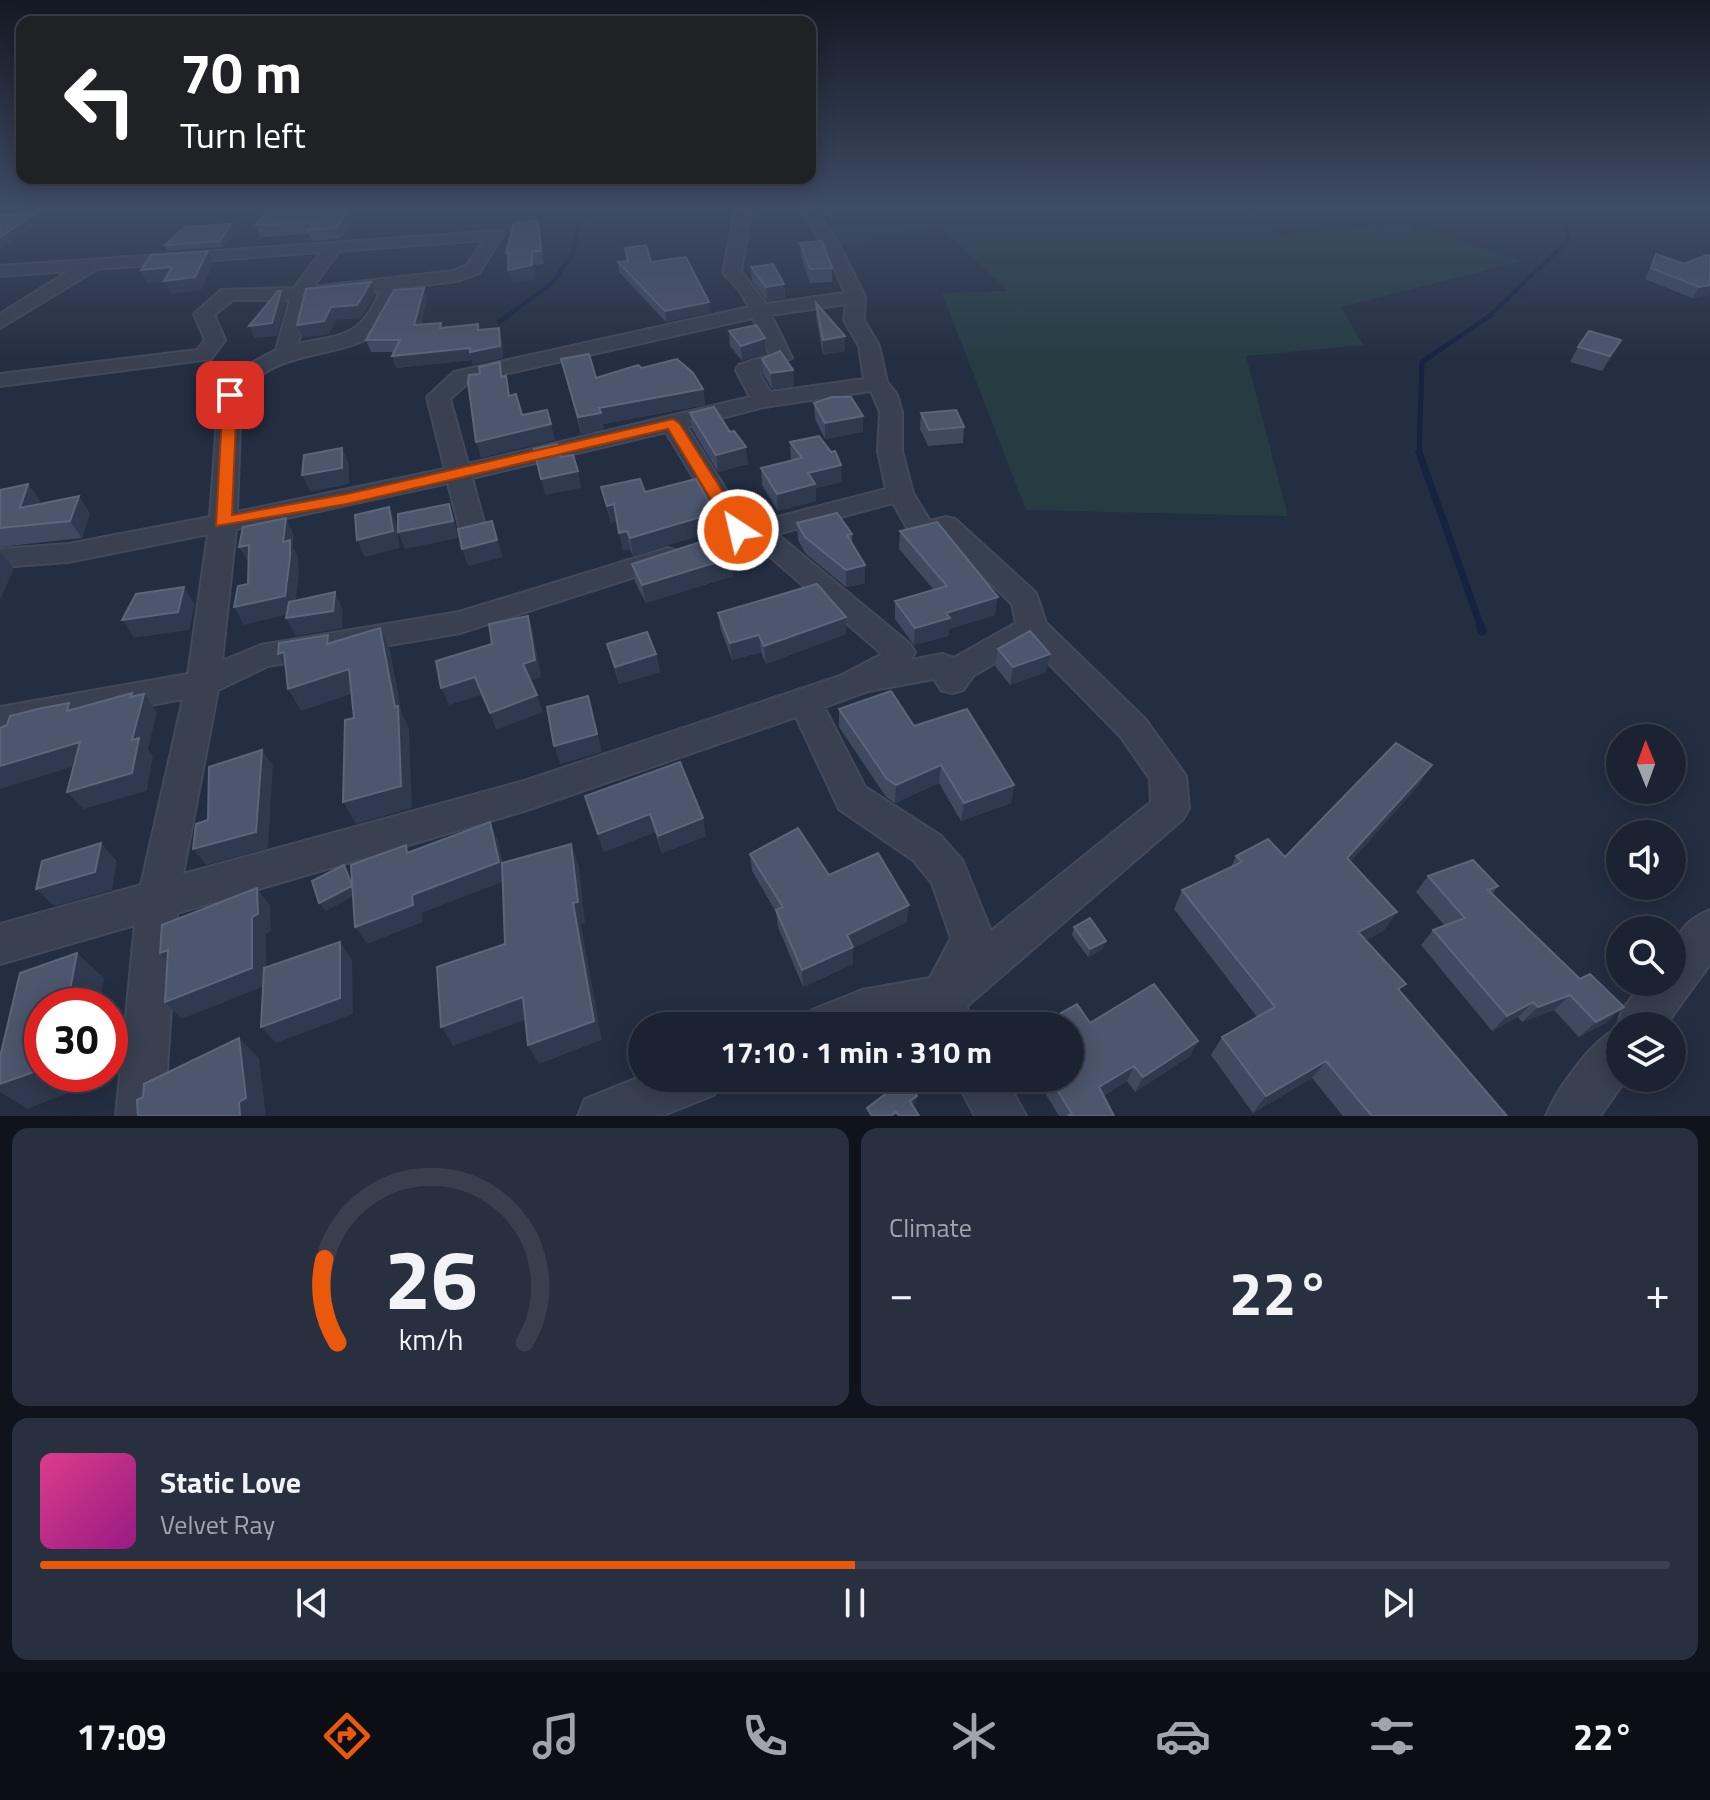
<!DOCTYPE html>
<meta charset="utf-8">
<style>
:root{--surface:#1b2232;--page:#282f3e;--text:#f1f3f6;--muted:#a0a4ac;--line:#393f4d;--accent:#ea580c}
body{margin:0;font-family:"Titillium Web",sans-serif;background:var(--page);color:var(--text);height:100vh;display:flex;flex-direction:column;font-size:30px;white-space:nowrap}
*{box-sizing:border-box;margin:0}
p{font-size:26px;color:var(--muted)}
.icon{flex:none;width:44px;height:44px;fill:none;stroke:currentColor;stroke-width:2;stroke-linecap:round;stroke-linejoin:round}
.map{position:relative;height:1116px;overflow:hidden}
.sheet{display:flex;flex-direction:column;gap:12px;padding:12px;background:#0f131c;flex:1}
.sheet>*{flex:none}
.top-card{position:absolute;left:16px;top:16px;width:800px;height:168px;border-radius:16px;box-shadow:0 4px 20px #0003,0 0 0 2px var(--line);background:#202124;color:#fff;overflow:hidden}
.needle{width:52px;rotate:359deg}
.tools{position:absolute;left:1606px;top:724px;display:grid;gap:16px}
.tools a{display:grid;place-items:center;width:80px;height:80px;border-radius:50%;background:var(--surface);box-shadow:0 4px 20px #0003,0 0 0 2px var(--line);font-size:40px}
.speed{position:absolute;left:24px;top:988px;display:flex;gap:16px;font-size:40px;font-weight:700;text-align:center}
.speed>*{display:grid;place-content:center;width:104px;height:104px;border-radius:50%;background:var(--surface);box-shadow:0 4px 20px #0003,0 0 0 2px var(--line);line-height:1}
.speed .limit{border:12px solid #d22;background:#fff;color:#111}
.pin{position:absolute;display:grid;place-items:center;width:68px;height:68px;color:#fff;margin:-34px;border-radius:16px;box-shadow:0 4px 12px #0006}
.me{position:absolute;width:88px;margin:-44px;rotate:325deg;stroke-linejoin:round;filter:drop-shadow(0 0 6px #0008)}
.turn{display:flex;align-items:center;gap:28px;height:168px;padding:0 32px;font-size:36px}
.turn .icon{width:104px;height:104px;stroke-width:2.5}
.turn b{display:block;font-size:56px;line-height:68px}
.big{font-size:60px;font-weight:700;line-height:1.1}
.sheet .card{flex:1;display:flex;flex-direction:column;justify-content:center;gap:12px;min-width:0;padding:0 28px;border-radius:16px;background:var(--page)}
.sheet .dial{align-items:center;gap:0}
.dial svg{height:208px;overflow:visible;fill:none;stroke:var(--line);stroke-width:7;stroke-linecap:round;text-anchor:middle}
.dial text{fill:var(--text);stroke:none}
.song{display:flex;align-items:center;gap:24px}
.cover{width:96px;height:96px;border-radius:12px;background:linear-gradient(135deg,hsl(330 70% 55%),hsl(310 70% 35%))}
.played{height:8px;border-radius:4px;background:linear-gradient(90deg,var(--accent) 50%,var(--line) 50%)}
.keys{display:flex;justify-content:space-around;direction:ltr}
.heat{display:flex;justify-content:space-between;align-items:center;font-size:44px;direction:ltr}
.sheet .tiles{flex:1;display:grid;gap:12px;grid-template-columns:1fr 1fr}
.card:last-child{grid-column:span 2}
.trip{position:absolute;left:628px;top:1012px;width:456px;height:80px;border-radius:40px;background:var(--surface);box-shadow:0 4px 20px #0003,0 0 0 2px var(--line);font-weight:700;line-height:80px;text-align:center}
.menu{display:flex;height:128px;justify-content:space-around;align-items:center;background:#0b0e14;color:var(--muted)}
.menu .icon{width:56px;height:56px}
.menu .selected{color:var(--accent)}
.menu b{font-size:36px;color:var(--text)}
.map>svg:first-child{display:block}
</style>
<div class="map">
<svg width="1710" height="1116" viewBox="0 0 1710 1116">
<rect width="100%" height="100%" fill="#242e42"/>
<!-- green -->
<path fill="#263c42" d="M823,206H1248L1246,207L1280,236L1403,224L1522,261L1341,307L1363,345L1246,356L1288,516L1026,510L942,293L1008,291L941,228L884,234L862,245L837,244Z"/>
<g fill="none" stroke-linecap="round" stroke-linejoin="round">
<!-- stream-far3 -->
<path stroke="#162340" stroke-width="4" d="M506,317L552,283L572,255L579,225L593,206
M1488,317L1568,241L1565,206"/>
<!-- stream-far2 -->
<path stroke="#162340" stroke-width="5" d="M500,321L509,315
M1419,454L1422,362L1491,315"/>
<!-- stream-far1 -->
<path stroke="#162340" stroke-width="7" d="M1419,452L1481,627"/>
<!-- stream -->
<path stroke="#162340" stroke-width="9" d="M1480,625L1482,631"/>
<defs>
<path id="minor" d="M736,206H752L741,271L766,304L845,293L826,250L799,206H814L842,250L865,297L864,320L879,346L887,382L897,395L902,412V451L913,493L930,521L946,517L955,519L1036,593L1046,623L1145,719L1186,776L1189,808L1183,819L967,1006L971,1026H927L926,1023L806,1026L812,1010L862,990L930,978L951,938L932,883L913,860L839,809L796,717L524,811L177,913L164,1116H116L135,925L0,964V924L141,885L183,699L0,733V707L188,674L208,534L68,562L0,567V549L68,544L210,517L219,395L235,372L276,350L290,300H233L214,315L225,340L211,359L0,386V374L197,350L205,340L194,314L221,290L294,288L321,252L97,269L0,328V314L69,271L0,276V266L502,231L504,234L479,273L457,281L399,288C395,299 392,315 385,324C354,363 278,342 241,395L237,512L445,469L427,397L454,372L749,307L740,291L723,273ZM484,240L467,265L453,271L313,287L339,251ZM380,291C361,338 343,334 298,344L309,299ZM846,304L844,320L859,346L864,379L770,392L759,373L792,358L771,315ZM753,318L770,355L739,365L736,370L750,397L468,464L450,399L469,382ZM871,391L880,412L878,451L886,489L758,522H746L687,427L764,407ZM666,432L732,541H752L882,654L840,676L524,781L183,874L218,690L268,666L460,633L678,563L682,557L678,551L668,548L459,612L261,645L222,661L236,529L448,483L460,530L463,536H483L486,530L472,478ZM893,503L913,538L923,540L941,535L1012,604L1016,623L954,658L942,654L911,660L915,652L910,644L777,534ZM1029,643L1121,737L1150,779L1151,802L991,931L962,860L941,836L865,787L824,707L868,691L934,679L941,690L952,693L963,690L973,676Z
M1710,910V964L1665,1026H1620V1078H1627L1600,1116H1546C1556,1091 1592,1039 1617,1029L1622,1010L1644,982H1672C1672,948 1674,924 1710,910Z
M642,1076V1078H720L714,1095L661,1116H578L585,1099Z
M955,1078H1005L1026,1116H975Z"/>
</defs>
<!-- minor casing -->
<use href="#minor" stroke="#42495a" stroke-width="4"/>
<!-- minor -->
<use href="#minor" fill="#384051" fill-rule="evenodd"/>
</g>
<!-- wall -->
<path fill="#3f4a60" d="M360,211L340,239L312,241L309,234L260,237L256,225Z
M538,221L541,234L544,264L535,265V279L512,283L506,253Z
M234,230L223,247L168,251L165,245Z
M800,243L832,268V282L810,283L801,257Z
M625,248L651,262L710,312L666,322L619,272L618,262L627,261Z
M1656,254L1684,264L1710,256V295L1692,298L1645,279Z
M751,267L784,284L785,298L767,301L752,281Z
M427,299L421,325L442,328L478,324L480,330L502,340L503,358L473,364L472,360L396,368L392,356L394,352H371L366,340Z
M816,303L845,336V351L823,355L816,317Z
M729,331L765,338L766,353L742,361L730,346Z
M1578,347L1612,355L1602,371L1570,362Z
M561,359L596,378L642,368L703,389L705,405L603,424L604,429L581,434Z
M762,359L793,370L794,386L772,389L763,374Z
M814,403L863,432L825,439L815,419Z
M690,413L730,432L748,464L718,472L692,429Z
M921,413L964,427L963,443L928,446L920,429Z
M790,442L842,482L816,488V501L778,511L762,485L761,468L792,460L791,459Z
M28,484L40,501L39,505L90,513L82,538L0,547V490Z
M601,487L645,492L713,523L709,524L710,532L633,556L630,549L623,550L617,521L611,523Z
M797,523L852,534V543L865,565V583L846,587L806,554L798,540Z
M900,531L995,615L949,629L948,636L914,645L895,619V601L934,590L899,549Z
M731,558L733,576L646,603L635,582L632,564Z
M718,613L846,617V634L766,664L761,652L732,660L721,630Z
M607,644L656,654L660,672L619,684Z
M998,649L1046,672L1010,685L995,666Z
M839,709L914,726L1014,785L1011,803L961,821L939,783L895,803L886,797L839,727Z
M1419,785L1350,862L1397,912L1383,931L1366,940L1400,992L1507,1116H1343L1312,1078L1253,1113L1211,1055L1222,1037L1257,1017L1174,909L1182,890L1231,867L1236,856L1285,857Z
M585,796L706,836L662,853L655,832L604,852Z
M750,854L829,875L907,922L853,948V964L803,987L778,927L776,912L752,871Z
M1428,876L1498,886L1492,894L1607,1022L1579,1037L1554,1010L1522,1022L1518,1017L1492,1031L1421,945L1433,930L1445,926L1416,892Z
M1074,927L1103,949L1088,957L1072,935Z
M1090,1023L1198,1041L1190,1056L1135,1092L1127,1081L1103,1096L1114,1116H1059L1036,1078H1070Z"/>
<!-- shaded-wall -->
<path fill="#2f394f" d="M352,206H359L360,211L340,239L336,228Z
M36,213L41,222L0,250V237Z
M538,221L541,234L544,264L541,251Z
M231,224L234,230L223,247L220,241Z
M208,251L214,263L201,290L171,294L165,282L147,283L141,270Z
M532,251L535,265V279L512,283L508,270Z
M371,282L375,295L361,318L336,320L329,334L303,338L297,325L331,307Z
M784,284L785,298L767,301L766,287Z
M1710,285V295L1692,298L1699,287Z
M424,288L427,299L418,337L414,325Z
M281,291L286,303L277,336L255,338L249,326Z
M709,302L710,312L666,322L665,311Z
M499,328L502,340L503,358L473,364L472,360L396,368L392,356Z
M845,336V351L823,355V340Z
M765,338L766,353L742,361L741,346Z
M793,370L794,386L772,389L771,373Z
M703,389L705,405L603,424L604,429L581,434L578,417L599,408Z
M863,416V432L825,439V423Z
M551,424L555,440L481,458L476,442Z
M746,447L748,464L718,472L716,455Z
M342,448L349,464V484L310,492L302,475Z
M841,465L842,482L816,488V501L778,511L777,494L808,473Z
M578,471L581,488L545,495L541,479Z
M28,484L40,501L33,525L20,508Z
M79,496L90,513L82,538L70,521Z
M449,504L459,538L405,549L398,532Z
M614,504L618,521L611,523L607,506Z
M711,506L713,523L709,524L710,532L633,556L630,538L704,508Z
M389,507L396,524L400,548L365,557L357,540Z
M286,518L294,535L293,547L298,557L299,575L294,613L244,625L234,607L283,542Z
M492,521L503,557L468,566L462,549Z
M627,531L630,549L623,550L619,533Z
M249,545V564L239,547Z
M0,552L14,569L0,600Z
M731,558L733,576L646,603L642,585Z
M865,565V583L846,587V570Z
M184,587L195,605L189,630L134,638L122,620Z
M335,592L343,610L342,628L296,636L286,618Z
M998,597L995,615L949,629L948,636L914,645L915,628L946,613Z
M528,616L533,632L541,677L529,681L523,664Z
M846,617V634L766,664L764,646Z
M380,628L390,650L402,714L409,728L412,808L356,824L343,802L395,707Z
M759,635L761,652L732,660L730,643Z
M284,652L290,677L278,654Z
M656,654L660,672L619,684L615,667Z
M1050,654L1046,672L1010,685L1013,667Z
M349,669L360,691L301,711L288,689Z
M475,677L482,695L449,705L441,688Z
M132,693L141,705L144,694L157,712L148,749L153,756L147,791L83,809L67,792L132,740L130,697Z
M537,695L543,712L496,730L490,713Z
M588,696L602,752L560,764L554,746Z
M80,742L95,760L0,789V766Z
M262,750L273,766L268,848L206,865L193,849Z
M941,765L939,783L895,803L896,785Z
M1432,765L1419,785L1335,878L1347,858Z
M1014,785L1011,803L961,821L964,803Z
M650,814L655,832L604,852L598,834Z
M703,818L706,836L662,853L658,836Z
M490,822L498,840L507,880L422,913L423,922L367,944L355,927L412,895Z
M101,843L117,861L112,890L54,906L36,889Z
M571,844L579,866L585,923L581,924L602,1040L539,1064L528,1045L573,903Z
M344,865L349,873L357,894L326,911L319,903Z
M257,888L270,906L271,931L266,934L267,985L182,1019L165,1002L252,917Z
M909,905L907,922L853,948V964L803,987L802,970L847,935Z
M1397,912L1383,931L1344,951L1358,932Z
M1106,941L1103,949L1088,957L1090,949Z
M340,942L352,959L353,1014L276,1043L261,1027Z
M168,950L176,970L160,953Z
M77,953L104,978L100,1006H67Z
M1570,995L1554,1010L1522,1022L1538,1007Z
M523,997L533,1017L453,1046L441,1027Z
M1533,1002L1518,1017L1492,1031L1507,1016Z
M1624,1007L1607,1022L1579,1037L1596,1022Z
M239,1038L259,1058L266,1116H240Z
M1198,1041L1190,1056L1135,1092L1143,1077Z
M1326,1061L1312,1078L1253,1113L1266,1096Z
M1134,1066L1127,1081L1092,1102L1099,1087Z
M42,1069V1074H88L86,1086L27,1109L0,1092V1084Z
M917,1096L916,1103L909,1109L910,1101Z"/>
<!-- building -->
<path fill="#4c566c" stroke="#5c667a" stroke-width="2" d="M271,206H352L336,228L308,230L314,222L256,225Z
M36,213L0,237V215Z
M538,221L541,251H532V265L508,270L509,253H506L514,223Z
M231,224L220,241L165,245L185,227Z
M822,241L832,268L810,269L800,243Z
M646,245L651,262L686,257L709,302L665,311L618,262L628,261L625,248Z
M208,251L195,277L164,281L172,267L141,270L151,255Z
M1656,254L1684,264L1707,255L1710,256V285L1699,287L1651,268Z
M773,264L784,284L766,287L751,267Z
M371,282L357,305L331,307L324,321L297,325L306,289Z
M424,288L414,325L441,323L440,328L478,324V330L499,328L500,346L470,352V348L392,356L400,340H366L394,290Z
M278,291H281L272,323L249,326Z
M816,303L845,336L823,340Z
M756,325L765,338L741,346L729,331Z
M1589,331L1621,340L1610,356L1578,347Z
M780,351L793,370L771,373L762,359Z
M589,354L596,378L638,365L642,368L677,359L693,373L703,389L599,408L601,413L578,417L561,359Z
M500,362L501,377L506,376L509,396L516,394L522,415L547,410L551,424L476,442L468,382L469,375L480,374L479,367Z
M832,397H851L863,416L825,423L814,403Z
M714,407L730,432L734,431L746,447L716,455L690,413Z
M956,410L964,427L929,430L921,413Z
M819,436L831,452L835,451L841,465L808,473L815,484L777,494L761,468L802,458L790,442Z
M557,444L561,457L573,455L578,471L541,479L534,449Z
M342,448V468L302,475L304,455Z
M640,479L645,492L696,479L711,506L704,508L708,515L630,538L627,531L619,533L614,504L607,506L601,487Z
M28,484L20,508L79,496L70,521L0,528V490Z
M449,504L453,521L398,532V514Z
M389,507L393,531L357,540L355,515Z
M837,513L852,534L847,535L865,565L846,570L805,537L797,523Z
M286,518L283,542L290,540V557L285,596L234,607L238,586L248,584L249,545L239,547L243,527Z
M492,521L497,540L462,549L458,529Z
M937,522L998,597L946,613L950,618L915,628L895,601L947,586L900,531Z
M719,536L731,558L642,585L632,564Z
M817,584L846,617L764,646L759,635L730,643L718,613Z
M184,587L178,612L122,620L136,594Z
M335,592L333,611L286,618L289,602Z
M528,616L535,660L523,664L537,695L490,713L475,677L441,688L436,661L492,644L489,624Z
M380,628L395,707L398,706L401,786L343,802L345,720L354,718L349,669L288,689L284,652L278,654L279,643L328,635L327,644Z
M1030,631L1050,654L1013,667L998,649Z
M647,632L656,654L615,667L607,644Z
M891,691L914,726L967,709L1014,785L964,803L941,765L896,785L887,779L839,709Z
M132,693L130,697L144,694L132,740L139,738L132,773L67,792L80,742L0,766V728L7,725L10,716L42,708L69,703L67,711Z
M588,696L597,734L554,746L547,707Z
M1396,743L1432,765L1347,858L1397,912L1358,932L1406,984L1398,989L1507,1116H1372L1326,1061L1266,1096L1222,1037L1275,1007L1182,890L1242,862L1236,856L1268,839L1285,857Z
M262,750L256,832L193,849L196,824L208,820L209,767Z
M680,762L703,818L658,836L650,814L598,834L585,796Z
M490,822L499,862L412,895L413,905L355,927L351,865L406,845L407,853Z
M798,828L829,875L878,853L909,905L847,935L853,947L802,970L776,910L783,907L750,854Z
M101,843L95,872L36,889L42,861Z
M571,844L578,902L573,903L594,1021L528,1045L523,997L441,1027L437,967L505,944L502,863Z
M1473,860L1498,886L1488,890L1580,979L1590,974L1624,1007L1596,1022L1570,995L1538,1007L1533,1002L1507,1016L1433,930L1465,918L1428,876Z
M344,865L352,886L319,903L312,881Z
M257,888L258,914L252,917V968L165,1002L168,950L160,953L162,925Z
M1090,918L1106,941L1090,949L1074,927Z
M340,942V998L261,1027L264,968Z
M77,953L67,1006H42V1069L0,1084V1057L20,973Z
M1154,984L1198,1041L1143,1077L1134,1066L1099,1087L1114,1116H1067L1072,1114L1050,1078H1070V1026H1038L1077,1004L1090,1023Z
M239,1038L246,1098L239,1102L240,1116H138L137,1100L143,1097L144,1084Z
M905,1079L917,1096L910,1101L919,1116H899L896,1112L891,1116H872L867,1108Z"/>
<!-- sky -->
<linearGradient id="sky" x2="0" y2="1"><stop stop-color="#141924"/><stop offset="0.57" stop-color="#3f4c65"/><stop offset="1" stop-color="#3f4c65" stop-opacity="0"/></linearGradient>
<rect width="1710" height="363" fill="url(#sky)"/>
<!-- route -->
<path fill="#ea580c" stroke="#983908" stroke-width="2" d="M230,391L237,395L232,515L347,494L673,419L680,424L747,530L738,536L732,534L668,429L347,504L216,526L223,395Z"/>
</svg>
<div class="tools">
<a><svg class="needle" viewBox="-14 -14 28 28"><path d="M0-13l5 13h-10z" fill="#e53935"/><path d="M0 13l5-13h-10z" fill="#a0a4ac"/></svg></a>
<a><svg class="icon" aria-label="sound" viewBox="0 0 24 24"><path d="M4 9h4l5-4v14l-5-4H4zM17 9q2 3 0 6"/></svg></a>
<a><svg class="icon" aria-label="search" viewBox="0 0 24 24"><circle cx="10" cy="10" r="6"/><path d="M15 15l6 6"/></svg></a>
<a><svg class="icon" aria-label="layers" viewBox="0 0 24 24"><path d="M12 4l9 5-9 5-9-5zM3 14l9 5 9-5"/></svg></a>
</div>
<div class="speed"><div class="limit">30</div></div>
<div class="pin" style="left:230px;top:395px;background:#d93025"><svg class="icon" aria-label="arrive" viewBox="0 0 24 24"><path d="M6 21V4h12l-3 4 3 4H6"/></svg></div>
<svg class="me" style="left:738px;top:530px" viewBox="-20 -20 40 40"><circle r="17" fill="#ea580c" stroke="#fff" stroke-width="3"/><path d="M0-11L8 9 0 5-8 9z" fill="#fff"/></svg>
<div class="trip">17:10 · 1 min · 310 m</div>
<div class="top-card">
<div class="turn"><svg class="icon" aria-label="left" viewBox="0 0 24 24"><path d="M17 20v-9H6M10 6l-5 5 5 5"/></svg><div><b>70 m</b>Turn left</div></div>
</div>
</div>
<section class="sheet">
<div class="tiles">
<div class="card dial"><svg viewBox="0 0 100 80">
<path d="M14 69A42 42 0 1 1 86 69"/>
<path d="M14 69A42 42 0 0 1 9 37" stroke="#ea580c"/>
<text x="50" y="56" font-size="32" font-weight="700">26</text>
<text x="50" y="72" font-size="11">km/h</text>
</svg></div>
<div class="card"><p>Climate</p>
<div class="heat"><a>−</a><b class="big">22°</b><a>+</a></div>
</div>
<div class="card">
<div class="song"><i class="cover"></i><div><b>Static Love</b><p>Velvet Ray</p></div></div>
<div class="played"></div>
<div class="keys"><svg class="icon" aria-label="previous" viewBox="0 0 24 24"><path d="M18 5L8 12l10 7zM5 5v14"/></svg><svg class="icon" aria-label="pause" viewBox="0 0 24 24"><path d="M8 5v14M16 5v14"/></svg><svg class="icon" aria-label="next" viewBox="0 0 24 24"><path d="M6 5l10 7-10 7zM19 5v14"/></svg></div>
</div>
</div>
</section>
<nav class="menu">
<b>17:09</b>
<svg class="icon selected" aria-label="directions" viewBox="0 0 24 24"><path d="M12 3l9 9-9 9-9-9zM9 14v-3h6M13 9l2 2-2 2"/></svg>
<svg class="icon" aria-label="music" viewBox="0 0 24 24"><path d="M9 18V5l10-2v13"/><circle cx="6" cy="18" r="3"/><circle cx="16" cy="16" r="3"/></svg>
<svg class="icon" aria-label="phone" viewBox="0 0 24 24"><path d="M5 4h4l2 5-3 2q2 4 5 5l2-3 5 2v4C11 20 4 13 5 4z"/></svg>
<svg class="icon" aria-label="climate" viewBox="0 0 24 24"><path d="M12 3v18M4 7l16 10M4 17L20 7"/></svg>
<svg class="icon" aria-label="car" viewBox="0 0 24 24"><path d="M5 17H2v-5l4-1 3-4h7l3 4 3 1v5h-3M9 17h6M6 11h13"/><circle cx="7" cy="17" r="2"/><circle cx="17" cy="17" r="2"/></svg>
<svg class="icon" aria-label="filters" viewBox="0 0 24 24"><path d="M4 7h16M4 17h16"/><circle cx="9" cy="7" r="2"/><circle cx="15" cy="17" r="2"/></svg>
<b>22°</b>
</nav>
